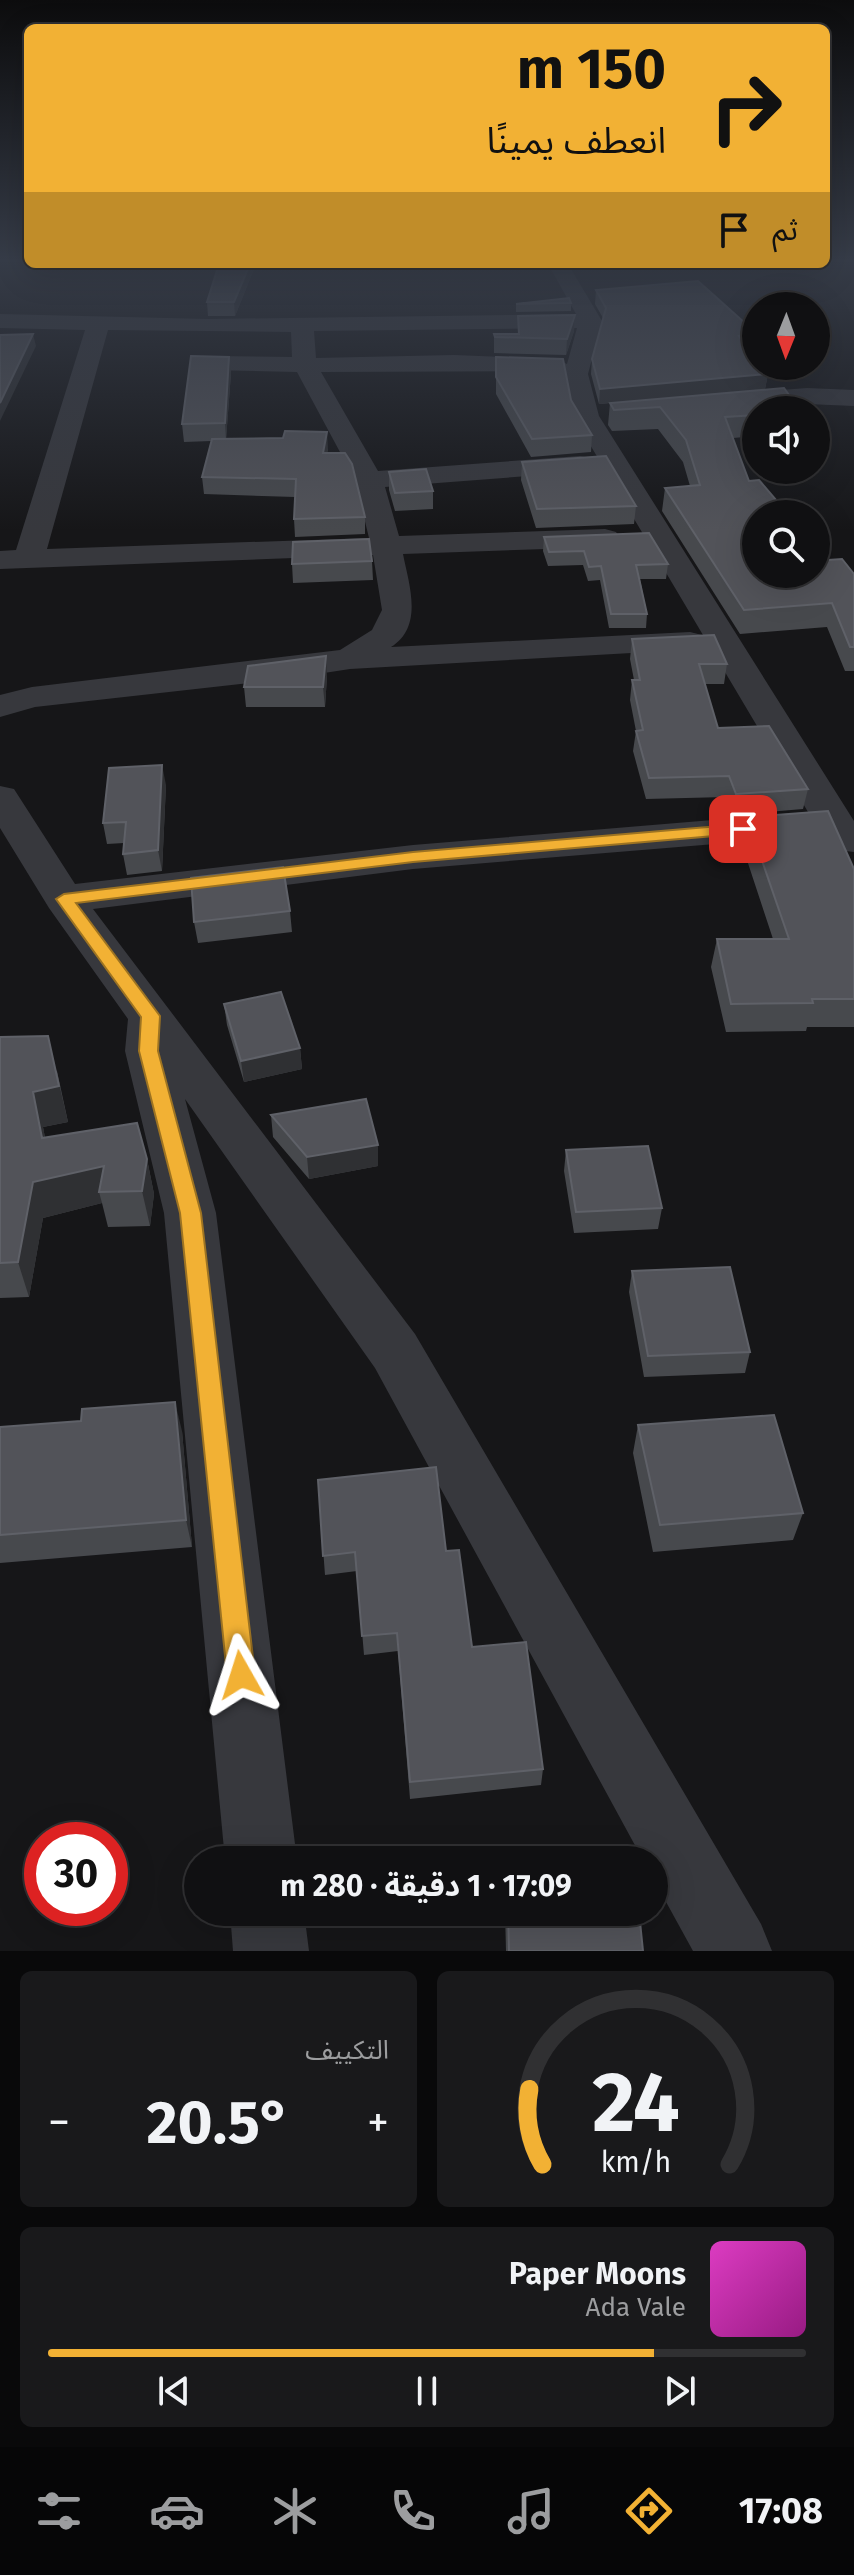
<!DOCTYPE html>
<html lang="ar">
<meta charset="utf-8">
<style>
:root{--surface:#101012;--page:#19191b;--text:#f1f3f6;--muted:#9c9d9f;--line:#303032;--accent:#f2b134}
body{margin:0;font-family:"Fira Sans","Noto Sans Arabic",sans-serif;background:var(--page);color:var(--text);direction:rtl;height:100vh;display:flex;flex-direction:column;font-size:30px;white-space:nowrap}
*{box-sizing:border-box;margin:0}
p{font-size:26px;color:var(--muted)}
.icon{flex:none;width:44px;height:44px;fill:none;stroke:currentColor;stroke-width:2;stroke-linecap:round;stroke-linejoin:round}
.map{position:relative;height:1951px;overflow:hidden;direction:ltr}
.details{display:flex;flex-direction:column;gap:20px;padding:20px;background:#09090a;flex:1}
.details>*{flex:none}
.guide{position:absolute;left:24px;top:24px;width:806px;height:244px;border-radius:12px;box-shadow:0 8px 32px #0002,0 0 0 2px var(--line);direction:rtl;background:#f2b134;color:#111;overflow:hidden}
.needle{width:52px;rotate:181deg}
.controls{position:absolute;left:742px;top:292px;display:grid;gap:16px}
.controls a{display:grid;place-items:center;width:88px;height:88px;border-radius:50%;background:var(--surface);box-shadow:0 8px 32px #0002,0 0 0 2px var(--line);font-size:40px}
.speed{position:absolute;left:24px;top:1822px;display:flex;gap:16px;font-size:40px;font-weight:700;text-align:center}
.speed>*{display:grid;place-content:center;width:104px;height:104px;border-radius:50%;background:var(--surface);box-shadow:0 8px 32px #0002,0 0 0 2px var(--line);line-height:1}
.speed .limit{border:12px solid #d22;background:#fff;color:#111}
.pin{position:absolute;display:grid;place-items:center;width:68px;height:68px;color:#fff;margin:-34px;border-radius:16px;box-shadow:0 4px 12px #0006}
.me{position:absolute;width:88px;margin:-44px;rotate:354deg;stroke-linejoin:round;filter:drop-shadow(0 0 6px #0008)}
.turn{display:flex;align-items:center;gap:28px;height:168px;padding:0 32px;font-size:36px}
.turn .icon{width:104px;height:104px;stroke-width:2.5}
.turn b{display:block;font-size:56px;line-height:68px}
.then{display:flex;align-items:center;height:76px;padding:0 32px;background:#0003;gap:16px;font-size:30px}
.big{font-size:60px;font-weight:700;line-height:1.1}
.details .card{flex:1;display:flex;flex-direction:column;justify-content:center;gap:12px;min-width:0;padding:0 28px;border-radius:12px;background:var(--page)}
.details .dial{align-items:center;gap:0}
.dial svg{height:208px;overflow:visible;fill:none;stroke:var(--line);stroke-width:7;stroke-linecap:round;text-anchor:middle}
.dial text{fill:var(--text);stroke:none}
.song{display:flex;align-items:center;gap:24px}
.cover{width:96px;height:96px;border-radius:12px;background:linear-gradient(135deg,hsl(310 70% 55%),hsl(310 70% 35%))}
.played{height:8px;border-radius:4px;background:linear-gradient(90deg,var(--accent) 80%,var(--line) 80%)}
.keys{display:flex;justify-content:space-around;direction:ltr}
.heat{display:flex;justify-content:space-between;align-items:center;font-size:44px;direction:ltr}
.details .tiles{flex:1;display:grid;gap:20px;grid-template-columns:1fr 1fr}
.card:last-child{grid-column:span 2}
.trip{position:absolute;left:184px;top:1846px;width:484px;height:80px;border-radius:40px;background:var(--surface);box-shadow:0 8px 32px #0002,0 0 0 2px var(--line);font-weight:700;line-height:80px;text-align:center;direction:rtl}
.menu{display:flex;height:128px;justify-content:space-around;align-items:center;background:#060607;color:var(--muted)}
.menu .icon{width:56px;height:56px}
.menu .selected{color:var(--accent)}
.menu b{font-size:36px;color:var(--text)}
.map>svg:first-child{display:block}
</style>
<div class="map">
<svg width="854" height="1951" viewBox="0 0 854 1951">
<rect width="100%" height="100%" fill="#161618"/>
<g fill="none" stroke-linecap="round" stroke-linejoin="round">
<!-- minor -->
<path fill="#37383d" fill-rule="evenodd" d="M548,264H568L602,321L588,374L599,416L854,821V852L837,850L823,835L413,869L93,909L415,1334L761,1924L772,1951H693L654,1880V1860H643L375,1368L185,1099L216,1213L297,1860H225L164,1213L125,1051L128,1019L49,908L0,828V786L14,789L75,884L413,845L808,812L573,416L565,371L321,372L378,471L580,456L590,458L594,464L590,470L580,472L385,487L399,536L605,529L616,532L620,538L616,544L605,547L403,554C409,585 424,626 391,647L690,632L702,635L707,642L702,649L350,669L285,679L35,707L0,717V695L32,687L340,650L372,630L382,610L373,555L0,569V551L16,550L85,330L0,328V314L208,319L576,314ZM577,328L567,364L556,359L454,355L316,358L314,331ZM108,330L291,332L292,357L211,356L202,358L199,363L202,368L211,370L297,372L355,480L369,538L47,549Z
M807,388L854,390V406L807,404L732,410L723,407L719,402L723,397L732,394Z
M230,1912H304L309,1951H233Z"/>
</g>
<!-- wall -->
<path fill="#47494d" d="M106,264H256L235,316H208L207,302L218,268L107,267Z
M596,290L755,349H749L768,374L765,389L599,404L591,374L592,359L603,318L595,304Z
M571,303V311L516,312V304Z
M575,315L574,331L566,355L494,353V334H518V316Z
M229,357L231,373L226,439L328,449L327,453L365,517V534L295,537L294,519L295,497L204,494L202,477L211,441L184,442L182,424Z
M496,357L571,400L592,435L591,452L531,457L496,394Z
M610,403L756,410V436L733,438L749,481L828,560L854,574V671H845L827,627L740,634L662,511L665,488L690,486L683,462L658,429L612,431L608,425Z
M522,462L636,506L634,524L536,528L521,480Z
M389,472L433,491V509L395,511L389,490Z
M544,537L668,564L666,579H640L647,614L646,628H609L600,580L588,581L583,565L548,566L543,551Z
M372,561L373,580L293,583L292,564Z
M632,639L727,664L724,684H705L718,728L808,789L803,809L732,815L726,797L646,799L633,751L636,731L630,700L632,680H634L630,659Z
M327,676L325,707H246L244,687Z
M166,785L162,871L127,875L123,854L124,843L107,844L103,823Z
M747,817L854,869V1027H807L806,1031L726,1032L711,967L717,939H773L742,845Z
M290,911L292,932L198,943L194,922Z
M224,1004L300,1048L302,1069L244,1082L227,1025Z
M0,1037L57,1071L68,1122L43,1127L45,1138L147,1159L154,1194L150,1226L108,1227L102,1203L43,1218L29,1297L0,1298Z
M271,1115L378,1166L309,1179L273,1137Z
M566,1150L662,1208L658,1229L574,1233L564,1171Z
M632,1271L750,1352L745,1373L644,1377L629,1292Z
M638,1425L803,1513L793,1540L653,1552L633,1453Z
M0,1427L182,1431L192,1547L0,1563Z
M318,1480L446,1551L472,1647L543,1769L541,1785L410,1799L398,1651L364,1655L357,1571L325,1575Z
M505,1912H639L643,1951H506Z"/>
<!-- shaded-wall -->
<path fill="#2f3033" d="M250,264H256L235,316L234,302Z
M575,315L574,331L566,355L567,339Z
M33,334L36,346L0,421V403Z
M756,334L755,349L737,350L739,336Z
M229,357L231,373L226,440L225,423Z
M768,374L765,389L599,404L600,389Z
M327,432L328,449L324,470L323,453Z
M326,656L327,676L325,707L323,687Z
M162,765L166,785L162,871L158,850Z
M48,1036L68,1122L43,1127L52,1174L42,1138L33,1092Z
M300,1048L302,1069L244,1082L241,1061Z
M378,1145V1166L309,1179L307,1157Z
M147,1159L154,1194L150,1226L142,1191Z
M104,1166L99,1192L102,1203L43,1218L29,1297L18,1262L33,1182Z
M175,1402L182,1431L192,1547L186,1520Z"/>
<!-- building -->
<path fill="#525359" stroke="#5f6168" stroke-width="2" d="M219,264H250L234,302H207Z
M698,281L756,333V334L739,336L756,358V366H762L768,374L600,389L592,359L606,308L596,290Z
M569,298L571,303L516,304Z
M575,315L567,339L495,337L494,334H519L518,316Z
M33,334L0,403V335Z
M191,356L229,357L225,423L182,424Z
M496,357L563,359L571,400L592,435L532,439L496,377Z
M784,388L800,410H756V415L725,417L749,481L759,480L788,514H756V574H816V547L828,560L842,559L854,574V647H850L832,603L744,610L665,488L700,485L686,440L660,407L614,410L610,403Z
M285,431L327,432L323,453H345L352,464L365,517L294,519L296,479L202,477L212,439L283,438Z
M606,456L636,506L537,509L522,462Z
M426,469L433,491L395,493L389,472Z
M649,533L668,564L636,565L647,614H611L601,566L589,567L584,551L549,552L544,537Z
M369,539L372,561L292,564L293,542Z
M714,635L727,664H699L718,728L769,726L808,789L736,794L729,776L649,778L636,731L643,730L632,680H640L632,639Z
M326,656L323,687H244L248,666Z
M162,765L158,850L123,854L126,822L103,823L109,768Z
M828,811L854,869V999H812L813,1003L731,1004L717,939H789L747,817Z
M283,867L290,911L194,922L191,878Z
M281,992L300,1048L241,1061L224,1004Z
M48,1036L59,1086L33,1092L42,1138L137,1123L147,1159L142,1191L99,1192L104,1166L33,1182L18,1262L0,1263V1037Z
M366,1099L378,1145L307,1157L271,1115Z
M648,1146L662,1208L576,1212L566,1150Z
M730,1267L750,1352L648,1356L632,1271Z
M175,1402L186,1520L0,1535V1427L81,1421L82,1409Z
M774,1415L803,1513L660,1525L638,1425Z
M436,1467L446,1551L459,1550L472,1647L526,1642L543,1769L410,1782L397,1633L362,1636L355,1552L323,1556L318,1480Z
M508,1912H639L643,1951H509Z"/>
<!-- sky -->
<linearGradient id="sky" x2="0" y2="1"><stop stop-color="#0c0c0d"/><stop offset="0.49" stop-color="#363c48"/><stop offset="1" stop-color="#363c48" stop-opacity="0"/></linearGradient>
<rect width="854" height="531" fill="url(#sky)"/>
<!-- route -->
<path fill="#f2b134" stroke="#9d7322" stroke-width="2" d="M743,824L751,829L749,833L413,862L76,903L160,1016L158,1051L201,1213L255,1675L251,1685L241,1689L231,1685L227,1675L180,1213L139,1051L141,1017L56,899L64,894L413,852Z"/>
</svg>
<div class="controls">
<a><svg class="needle" viewBox="-14 -14 28 28"><path d="M0-13l5 13h-10z" fill="#e53935"/><path d="M0 13l5-13h-10z" fill="#9c9d9f"/></svg></a>
<a><svg class="icon" aria-label="sound" viewBox="0 0 24 24"><path d="M4 9h4l5-4v14l-5-4H4zM17 9q2 3 0 6"/></svg></a>
<a><svg class="icon" aria-label="search" viewBox="0 0 24 24"><circle cx="10" cy="10" r="6"/><path d="M15 15l6 6"/></svg></a>
</div>
<div class="speed"><div class="limit">30</div></div>
<div class="pin" style="left:743px;top:829px;background:#d93025"><svg class="icon" aria-label="arrive" viewBox="0 0 24 24"><path d="M6 21V4h12l-3 4 3 4H6"/></svg></div>
<svg class="me" style="left:241px;top:1675px" viewBox="-20 -20 40 40"><path d="M0-17L14 15 0 8-14 15z" fill="#f2b134" stroke="#fff" stroke-width="4"/></svg>
<div class="trip">17:09 · 1 دقيقة · 280 m</div>
<div class="guide">
<div class="turn"><svg class="icon" aria-label="right" viewBox="0 0 24 24"><path d="M7 20v-9h11M14 6l5 5-5 5"/></svg><div><b>150 m</b>انعطف يمينًا</div></div>
<div class="then">ثم<svg class="icon" aria-label="arrive" viewBox="0 0 24 24"><path d="M6 21V4h12l-3 4 3 4H6"/></svg></div>
</div>
</div>
<section class="details">
<div class="tiles">
<div class="card dial"><svg viewBox="0 0 100 80">
<path d="M14 69A42 42 0 1 1 86 69"/>
<path d="M14 69A42 42 0 0 1 9 40" stroke="#f2b134"/>
<text x="50" y="56" font-size="32" font-weight="700">24</text>
<text x="50" y="72" font-size="11">km/h</text>
</svg></div>
<div class="card"><p>التكييف</p>
<div class="heat"><a>−</a><b class="big">20.5°</b><a>+</a></div>
</div>
<div class="card">
<div class="song"><i class="cover"></i><div><b>Paper Moons</b><p>Ada Vale</p></div></div>
<div class="played"></div>
<div class="keys"><svg class="icon" aria-label="previous" viewBox="0 0 24 24"><path d="M18 5L8 12l10 7zM5 5v14"/></svg><svg class="icon" aria-label="pause" viewBox="0 0 24 24"><path d="M8 5v14M16 5v14"/></svg><svg class="icon" aria-label="next" viewBox="0 0 24 24"><path d="M6 5l10 7-10 7zM19 5v14"/></svg></div>
</div>
</div>
</section>
<nav class="menu">
<b>17:08</b>
<svg class="icon selected" aria-label="directions" viewBox="0 0 24 24"><path d="M12 3l9 9-9 9-9-9zM9 14v-3h6M13 9l2 2-2 2"/></svg>
<svg class="icon" aria-label="music" viewBox="0 0 24 24"><path d="M9 18V5l10-2v13"/><circle cx="6" cy="18" r="3"/><circle cx="16" cy="16" r="3"/></svg>
<svg class="icon" aria-label="phone" viewBox="0 0 24 24"><path d="M5 4h4l2 5-3 2q2 4 5 5l2-3 5 2v4C11 20 4 13 5 4z"/></svg>
<svg class="icon" aria-label="climate" viewBox="0 0 24 24"><path d="M12 3v18M4 7l16 10M4 17L20 7"/></svg>
<svg class="icon" aria-label="car" viewBox="0 0 24 24"><path d="M5 17H2v-5l4-1 3-4h7l3 4 3 1v5h-3M9 17h6M6 11h13"/><circle cx="7" cy="17" r="2"/><circle cx="17" cy="17" r="2"/></svg>
<svg class="icon" aria-label="filters" viewBox="0 0 24 24"><path d="M4 7h16M4 17h16"/><circle cx="9" cy="7" r="2"/><circle cx="15" cy="17" r="2"/></svg>
</nav>
